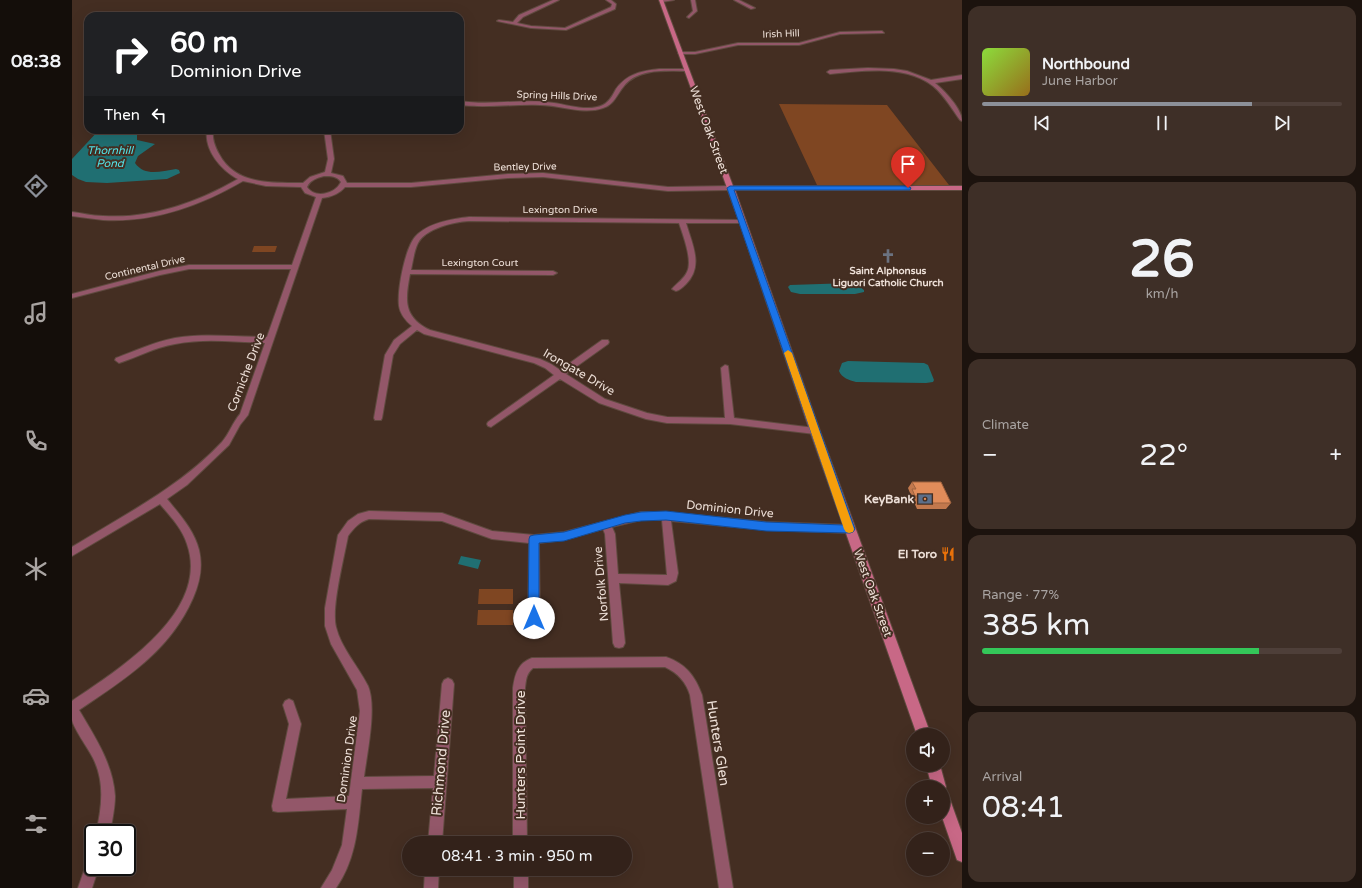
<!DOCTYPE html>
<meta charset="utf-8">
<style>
:root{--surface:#33221a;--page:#3e2f27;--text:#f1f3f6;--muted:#a9a4a2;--line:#4e3f39;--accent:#8c9099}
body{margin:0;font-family:"Varela Round",sans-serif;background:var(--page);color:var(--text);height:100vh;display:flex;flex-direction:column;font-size:15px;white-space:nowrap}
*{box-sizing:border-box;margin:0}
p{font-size:13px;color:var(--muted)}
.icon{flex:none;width:22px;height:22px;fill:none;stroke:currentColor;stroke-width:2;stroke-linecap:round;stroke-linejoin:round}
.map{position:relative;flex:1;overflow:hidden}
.panel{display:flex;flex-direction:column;gap:6px;padding:6px;background:#1c130e;width:400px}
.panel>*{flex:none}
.hud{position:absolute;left:12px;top:12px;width:380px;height:122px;border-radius:12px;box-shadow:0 4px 16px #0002,0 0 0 1px var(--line);background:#202124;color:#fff;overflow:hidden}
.buttons{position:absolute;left:834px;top:728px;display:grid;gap:8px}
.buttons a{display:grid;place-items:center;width:44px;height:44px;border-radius:50%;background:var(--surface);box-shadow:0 4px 16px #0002,0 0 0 1px var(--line);font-size:20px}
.speed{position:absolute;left:12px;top:824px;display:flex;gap:8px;font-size:20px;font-weight:700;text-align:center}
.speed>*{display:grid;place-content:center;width:52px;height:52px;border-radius:50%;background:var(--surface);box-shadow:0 4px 16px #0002,0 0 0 1px var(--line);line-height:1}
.speed .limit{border:2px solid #111;border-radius:6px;background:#fff;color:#111}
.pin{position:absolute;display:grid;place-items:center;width:34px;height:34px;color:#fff;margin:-41px -17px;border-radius:50% 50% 50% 0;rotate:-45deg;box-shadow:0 0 4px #0007}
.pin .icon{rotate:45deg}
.me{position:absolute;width:44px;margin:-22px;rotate:0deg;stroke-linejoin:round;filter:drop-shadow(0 0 3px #0008)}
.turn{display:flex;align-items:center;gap:14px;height:84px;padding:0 20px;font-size:18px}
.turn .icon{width:52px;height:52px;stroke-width:2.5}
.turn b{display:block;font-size:28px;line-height:34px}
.then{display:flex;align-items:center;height:38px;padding:0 20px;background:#0003;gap:8px;font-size:15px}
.big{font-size:30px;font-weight:600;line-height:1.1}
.panel .widget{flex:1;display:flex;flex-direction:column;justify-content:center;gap:6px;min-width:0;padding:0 14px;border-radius:12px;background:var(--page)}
.panel .dial{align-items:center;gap:0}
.dial b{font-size:52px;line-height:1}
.song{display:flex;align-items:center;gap:12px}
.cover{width:48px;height:48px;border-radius:6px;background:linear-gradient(135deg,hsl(90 70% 55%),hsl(40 70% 35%))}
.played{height:4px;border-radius:2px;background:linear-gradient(90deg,var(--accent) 75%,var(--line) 75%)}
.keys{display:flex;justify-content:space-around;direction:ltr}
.heat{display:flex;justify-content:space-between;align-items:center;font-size:22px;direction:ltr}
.charge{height:6px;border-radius:3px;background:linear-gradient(90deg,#34c759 77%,var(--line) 0)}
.trip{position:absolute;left:330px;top:836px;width:230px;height:40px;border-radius:20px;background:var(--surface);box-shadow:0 4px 16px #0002,0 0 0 1px var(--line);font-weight:600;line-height:40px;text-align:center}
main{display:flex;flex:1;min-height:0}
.menu{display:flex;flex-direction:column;width:72px;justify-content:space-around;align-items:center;background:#140e0a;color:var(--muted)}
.menu .icon{width:28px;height:28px}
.menu .active{color:var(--accent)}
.menu b{font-size:18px;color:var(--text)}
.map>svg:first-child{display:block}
</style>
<main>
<nav class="menu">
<b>08:38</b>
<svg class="icon active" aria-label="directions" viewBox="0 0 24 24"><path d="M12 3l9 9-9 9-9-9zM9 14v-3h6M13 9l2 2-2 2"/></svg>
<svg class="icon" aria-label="music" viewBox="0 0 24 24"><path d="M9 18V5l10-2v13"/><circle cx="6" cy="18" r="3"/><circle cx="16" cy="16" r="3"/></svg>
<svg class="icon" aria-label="phone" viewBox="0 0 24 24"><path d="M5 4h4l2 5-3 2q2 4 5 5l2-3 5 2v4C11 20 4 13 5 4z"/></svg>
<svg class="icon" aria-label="climate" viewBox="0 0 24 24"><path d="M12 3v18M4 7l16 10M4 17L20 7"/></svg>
<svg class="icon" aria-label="car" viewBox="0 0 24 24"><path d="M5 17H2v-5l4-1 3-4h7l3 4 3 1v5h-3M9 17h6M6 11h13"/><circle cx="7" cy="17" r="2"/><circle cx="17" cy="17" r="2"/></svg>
<svg class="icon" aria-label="filters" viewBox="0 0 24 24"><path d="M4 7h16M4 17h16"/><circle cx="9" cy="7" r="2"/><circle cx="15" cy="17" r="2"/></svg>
</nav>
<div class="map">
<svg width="890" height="888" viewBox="0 0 890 888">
<rect width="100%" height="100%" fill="#442e22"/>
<!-- green -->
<path fill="#7f4622" d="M707,104L815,105L877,185H745Z
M182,246H205L203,252H180Z
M407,589H441V604H406Z
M406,610H441V625H405Z"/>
<!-- water -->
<path fill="#206f72" d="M27,130H73L65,135V140L83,144L66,156L63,163C73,177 89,171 104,169L107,170L108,173L95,179L35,183L14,182L6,179L0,175V159Z
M779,283L785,285L792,290V292L783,294H728L719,292L716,287L718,285Z
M776,361L852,363L856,365L862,380L861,382L854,383L784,382C777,380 770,378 767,371L770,363Z
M389,556L409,560L406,569L386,564Z"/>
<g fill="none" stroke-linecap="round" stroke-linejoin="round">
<defs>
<path id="street" d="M481,0H487L451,17L445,23L459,26L493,28L539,7L540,4L534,0H539L544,4L543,9L494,30L459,28L425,21L427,20L441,22L447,15Z
M589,0H602L590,2L588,1Z
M619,0H623L625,11L617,18L615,17L621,11Z
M662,0H667L683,8L679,9Z
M810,31L812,33L768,34L727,45H666L623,54H608L606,53L608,52H623L666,43H727L768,32Z
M796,68L822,69L835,71L859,80L890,75V79L863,83C872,90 890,109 890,121L888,120C880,109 872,95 861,86C833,64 791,71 758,74L755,72L758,70Z
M587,69H615L617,70L615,71C595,71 566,68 552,86C545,94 542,105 531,108C511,115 488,105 468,105C441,104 415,108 388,105V101C420,106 451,98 482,103C496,105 517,112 531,105C537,102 541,95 544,89C555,74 569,71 587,69Z
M135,130H141C140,139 143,147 147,154C163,185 200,183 231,183L238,177L253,172L256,159L252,130H258L262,159L259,173L271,176L275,183H339L436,174L471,173L596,187L658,186L661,188L658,190L596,191L471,177L436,178L339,187H273C267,194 259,197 250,198L176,415L168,425L157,445L115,485L95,499C108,515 122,530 127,550C131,567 128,582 121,598C98,651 53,679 7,710C23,737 41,764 43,796C43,808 40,821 38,833H24C30,807 33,782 21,758C16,748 2,729 0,720C0,714 0,707 0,701C46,670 139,612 115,544C110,528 98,516 88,504L0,556V547C52,515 108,487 150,442C157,434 161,422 168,414L193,343C163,342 133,338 103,344C83,347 66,357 47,363L43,360L44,358C63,351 82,342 103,338C133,333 164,337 195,337L219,269H117L88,275L0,298V294L87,271L117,265H220L244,197L233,193L229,187L194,186L171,181C128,206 81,223 31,220C20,219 10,217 0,216V212C10,213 20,216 31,216C79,219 124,203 166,179C149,170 132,150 135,130ZM252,176C259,176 265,176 269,182C263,194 243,199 235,187C238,180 245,178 252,176Z
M397,217L673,220L674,221L671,223H614C620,244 632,266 614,284C611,287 608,290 604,291L600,289C605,283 612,279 615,272C621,261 611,235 607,223L397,221C382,222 354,228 346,243C342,251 341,261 339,270L481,271L485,273L481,275L338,274C333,300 331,317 358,330L468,359L479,364L488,370L530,340H536L537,342L536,344L494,374L533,399L575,413L595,417L653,418L649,368L653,365L656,366L662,418L743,428L747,431L746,433L743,434L658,424L595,423L574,419L527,403L488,379L419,427L416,426L415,424L416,422L482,375L473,368L462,363L352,334L345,330L328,344L321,355L310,418L309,420H303L302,418L313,355L322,340L340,326C334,321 328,314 327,306C325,290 333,249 343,237C355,223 379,219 397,217Z
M297,511L370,513L420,531L462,535L492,532L569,512H594L694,522L778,525L782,526L783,529L782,532L778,533L694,530L599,521L606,573L604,581L596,585L547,583L553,643L551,647L547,648L543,647L541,643L533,534L531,529L492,540L467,543L468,634L466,638L462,639L458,638L456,634L457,543L420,539L370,521L297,519C287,522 282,528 276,536C272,558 259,608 264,627C269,648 286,666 296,686C305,707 295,753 292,777L362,776L370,684L372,680L376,678L380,680L382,684L370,843H356L361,788L290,789C286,824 285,858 264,888H249L260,870L270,845L275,809L206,812L201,811L200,806L217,724L211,705L213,701L217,699L221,701L229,724L214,799L277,796L288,711L285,690L259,644L253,626V608L266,535L276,521L286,514ZM569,520H590L595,575L546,574L543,534L540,527Z
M594,657C614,664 623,676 630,695L661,888H647L618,695C614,682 606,673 593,667L461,668C454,674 454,680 453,688L455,843H441V688C443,674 446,663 460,658Z
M21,857V867H27L20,888H6L16,859Z
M353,869H367L366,888H352Z
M442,869H456V888H442Z"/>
<path id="secondary" d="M587,0H591L661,186H890V190H663L748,431L859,735H845L738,431L667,221Z
M854,765H868L874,787L872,792L876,794L890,833V862L885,860L870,817L871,787H860Z"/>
</defs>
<!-- street casing -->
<use href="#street" stroke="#5f4a3f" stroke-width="2"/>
<!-- secondary casing -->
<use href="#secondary" stroke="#5f4a3f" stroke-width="2"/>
<!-- street -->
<use href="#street" fill="#935769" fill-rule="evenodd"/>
<!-- secondary -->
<use href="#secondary" fill="#c86886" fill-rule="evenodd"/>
</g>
<!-- wall -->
<path fill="#c2784d" d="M840,482L879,503L874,509H845L842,502H839L836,495L838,493L836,488Z"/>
<!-- building -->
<path fill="#e18c5a" stroke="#9e623f" d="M840,482H869L879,503H849L846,496H843L840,489H844Z"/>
<!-- route -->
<path fill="#1a73e8" stroke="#114b97" d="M836,186L839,188L838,190H662L783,529L781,532L778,533L694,531L594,520L569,521L553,523L492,541L467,543V618L465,622L462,623L458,622L456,618L457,539L458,536L462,535L492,532L553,515L569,512L594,511L694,522L771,525L655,188L658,186Z"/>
<!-- slow -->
<path fill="#f59e0b" d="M716,350L720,353L782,529L781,532L777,533L774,532L772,529L712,353Z"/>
<!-- icons -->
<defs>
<symbol id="church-bare" viewBox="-9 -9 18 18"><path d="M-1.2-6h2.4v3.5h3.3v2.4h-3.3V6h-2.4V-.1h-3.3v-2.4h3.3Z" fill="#6b7280" stroke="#442e22" stroke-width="2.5" paint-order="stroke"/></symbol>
<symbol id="bank-bare" viewBox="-9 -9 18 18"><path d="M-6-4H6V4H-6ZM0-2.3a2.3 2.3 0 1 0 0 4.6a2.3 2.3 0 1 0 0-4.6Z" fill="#5c6f8a" stroke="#442e22" stroke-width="2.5" paint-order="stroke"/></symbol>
<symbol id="restaurant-bare" viewBox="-9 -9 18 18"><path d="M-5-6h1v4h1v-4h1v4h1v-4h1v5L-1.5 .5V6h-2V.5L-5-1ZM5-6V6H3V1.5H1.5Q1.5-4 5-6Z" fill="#e8710a" stroke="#442e22" stroke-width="2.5" paint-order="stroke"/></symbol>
</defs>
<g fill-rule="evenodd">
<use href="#church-bare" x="806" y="246" width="20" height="20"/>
<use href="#bank-bare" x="843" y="489" width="20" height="20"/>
<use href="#restaurant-bare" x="866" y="544" width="20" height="20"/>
</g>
<g text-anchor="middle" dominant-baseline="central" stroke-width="4" stroke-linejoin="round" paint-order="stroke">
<!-- far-street labels -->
<g font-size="10" fill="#eee0d8" stroke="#442e22">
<text transform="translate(709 34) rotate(-2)">Irish Hill</text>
<text transform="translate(485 96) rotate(2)">Spring Hills Drive</text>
<text transform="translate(453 167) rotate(-1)">Bentley Drive</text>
<text x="488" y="210">Lexington Drive</text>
<text x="408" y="263">Lexington Court</text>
<text transform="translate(73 268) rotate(-13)">Continental Drive</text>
</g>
<!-- far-poi labels -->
<g font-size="10" font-weight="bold" fill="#eee0d8" stroke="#442e22">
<text x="816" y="271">Saint Alphonsus<tspan x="816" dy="12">Liguori Catholic Church</tspan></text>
</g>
<!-- far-water labels -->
<g font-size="11" font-style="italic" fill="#53e6eb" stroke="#442e22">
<text x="38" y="150">Thornhill<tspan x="38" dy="13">Pond</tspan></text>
</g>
<!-- street labels -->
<g font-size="12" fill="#eee0d8" stroke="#442e22">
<text transform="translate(637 130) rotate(70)">West Oak Street</text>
<text transform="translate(174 372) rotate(-69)">Corniche Drive</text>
<text transform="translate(507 372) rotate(30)">Irongate Drive</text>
<text transform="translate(658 509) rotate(6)">Dominion Drive</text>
<text transform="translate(529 584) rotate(-95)">Norfolk Drive</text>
<text transform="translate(801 593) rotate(70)">West Oak Street</text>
<text transform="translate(275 759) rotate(-82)">Dominion Drive</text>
</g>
<!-- poi labels -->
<g font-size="12" font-weight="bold" fill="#eee0d8" stroke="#442e22" text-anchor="end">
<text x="842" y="499">KeyBank</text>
<text x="865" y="554">El Toro</text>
</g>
<!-- near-street labels -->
<g font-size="14" fill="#eee0d8" stroke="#442e22">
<text transform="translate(646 743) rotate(81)">Hunters Glen</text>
<text transform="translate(448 755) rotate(-90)">Hunters Point Drive</text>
<text transform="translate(369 763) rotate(-85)">Richmond Drive</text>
</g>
</g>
</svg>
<div class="buttons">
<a><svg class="icon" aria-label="sound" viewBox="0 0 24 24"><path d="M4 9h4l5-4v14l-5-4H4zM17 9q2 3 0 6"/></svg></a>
<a>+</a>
<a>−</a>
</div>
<div class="speed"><div class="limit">30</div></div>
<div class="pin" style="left:836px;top:188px;background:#d93025"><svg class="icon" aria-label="arrive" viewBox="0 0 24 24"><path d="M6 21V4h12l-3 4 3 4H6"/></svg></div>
<svg class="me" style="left:462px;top:618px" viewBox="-20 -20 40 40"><circle r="19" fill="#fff"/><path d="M0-13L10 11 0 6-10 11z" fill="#1a73e8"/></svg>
<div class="trip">08:41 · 3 min · 950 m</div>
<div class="hud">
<div class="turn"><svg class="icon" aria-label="right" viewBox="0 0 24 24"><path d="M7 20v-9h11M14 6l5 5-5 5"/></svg><div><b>60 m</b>Dominion Drive</div></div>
<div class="then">Then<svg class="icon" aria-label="left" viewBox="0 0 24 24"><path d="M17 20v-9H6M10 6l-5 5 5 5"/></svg></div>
</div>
</div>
<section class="panel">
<div class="widget">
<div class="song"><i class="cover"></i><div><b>Northbound</b><p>June Harbor</p></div></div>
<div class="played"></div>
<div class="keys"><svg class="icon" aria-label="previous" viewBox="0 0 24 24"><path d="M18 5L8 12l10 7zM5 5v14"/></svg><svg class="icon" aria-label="pause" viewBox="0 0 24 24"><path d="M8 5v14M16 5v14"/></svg><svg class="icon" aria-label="next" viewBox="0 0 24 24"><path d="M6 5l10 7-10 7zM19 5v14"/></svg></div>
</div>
<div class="widget dial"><b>26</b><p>km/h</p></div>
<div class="widget"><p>Climate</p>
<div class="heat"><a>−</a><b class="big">22°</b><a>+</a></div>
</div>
<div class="widget"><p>Range · 77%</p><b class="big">385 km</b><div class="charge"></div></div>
<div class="widget"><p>Arrival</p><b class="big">08:41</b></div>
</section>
</main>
